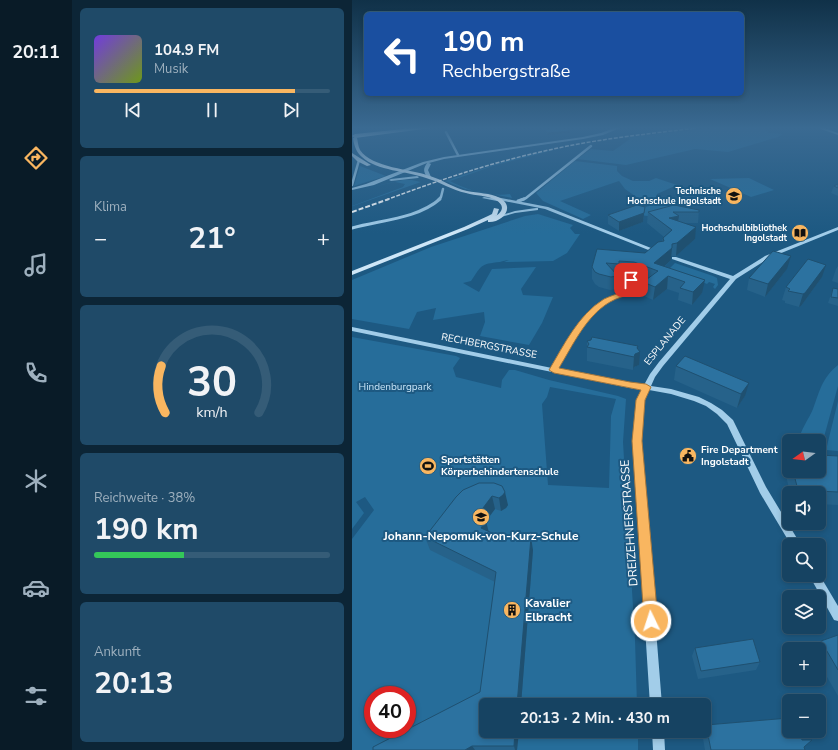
<!DOCTYPE html>
<html lang="de">
<meta charset="utf-8">
<style>
:root{--surface:#164362;--page:#1f4a68;--text:#f1f3f6;--muted:#9eb0be;--line:#355c77;--accent:#f9b660}
body{margin:0;font-family:"Nunito Sans",sans-serif;background:var(--page);color:var(--text);height:100vh;display:flex;flex-direction:column;font-size:15px;white-space:nowrap}
*{box-sizing:border-box;margin:0}
p{font-size:13px;color:var(--muted)}
.icon{flex:none;width:22px;height:22px;fill:none;stroke:currentColor;stroke-width:2;stroke-linecap:round;stroke-linejoin:round}
.map{position:relative;flex:1;overflow:hidden}
.drawer{display:flex;flex-direction:column;gap:8px;padding:8px;background:#0c2536;width:280px}
.drawer>*{flex:none}
.top-card{position:absolute;left:12px;top:12px;width:380px;height:84px;border-radius:6px;box-shadow:0 2px 6px #0003,0 0 0 1px var(--line);background:#1a4fa0;color:#fff;overflow:hidden}
.needle{width:26px;rotate:256deg}
.buttons{position:absolute;left:430px;top:434px;display:grid;gap:8px}
.buttons a{display:grid;place-items:center;width:44px;height:44px;border-radius:6px;background:var(--surface);box-shadow:0 2px 6px #0003,0 0 0 1px var(--line);font-size:20px}
.speed{position:absolute;left:12px;top:686px;display:flex;gap:8px;font-size:20px;font-weight:700;text-align:center}
.speed>*{display:grid;place-content:center;width:52px;height:52px;border-radius:50%;background:var(--surface);box-shadow:0 2px 6px #0003,0 0 0 1px var(--line);line-height:1}
.speed .limit{border:6px solid #d22;background:#fff;color:#111}
.pin{position:absolute;display:grid;place-items:center;width:34px;height:34px;color:#fff;margin:-17px;border-radius:8px;box-shadow:0 2px 6px #0006}
.me{position:absolute;width:44px;margin:-22px;rotate:356deg;stroke-linejoin:round;filter:drop-shadow(0 0 3px #0008)}
.turn{display:flex;align-items:center;gap:14px;height:84px;padding:0 12px;font-size:18px}
.turn .icon{width:52px;height:52px;stroke-width:2.5}
.turn b{display:block;font-size:28px;line-height:34px}
.big{font-size:30px;font-weight:700;line-height:1.1}
.drawer .card{flex:1;display:flex;flex-direction:column;justify-content:center;gap:6px;min-width:0;padding:0 14px;border-radius:6px;background:var(--page)}
.drawer .dial{align-items:center;gap:0}
.dial svg{height:104px;overflow:visible;fill:none;stroke:var(--line);stroke-width:7;stroke-linecap:round;text-anchor:middle}
.dial text{fill:var(--text);stroke:none}
.song{display:flex;align-items:center;gap:12px}
.cover{width:48px;height:48px;border-radius:6px;background:linear-gradient(135deg,hsl(260 70% 55%),hsl(80 70% 35%))}
.played{height:4px;border-radius:2px;background:linear-gradient(90deg,var(--accent) 85%,var(--line) 85%)}
.keys{display:flex;justify-content:space-around;direction:ltr}
.heat{display:flex;justify-content:space-between;align-items:center;font-size:22px;direction:ltr}
.charge{height:6px;border-radius:3px;background:linear-gradient(90deg,#34c759 38%,var(--line) 0)}
.trip{position:absolute;left:127px;top:698px;width:232px;height:40px;border-radius:6px;background:var(--surface);box-shadow:0 2px 6px #0003,0 0 0 1px var(--line);font-weight:700;line-height:40px;text-align:center}
main{display:flex;flex:1;min-height:0}
.menu{display:flex;flex-direction:column;width:72px;justify-content:space-around;align-items:center;background:#091b27;color:var(--muted)}
.menu .icon{width:28px;height:28px}
.menu .selected{color:var(--accent)}
.menu b{font-size:18px;color:var(--text)}
.map>svg:first-child{display:block}
</style>
<main>
<nav class="menu">
<b>20:11</b>
<svg class="icon selected" aria-label="directions" viewBox="0 0 24 24"><path d="M12 3l9 9-9 9-9-9zM9 14v-3h6M13 9l2 2-2 2"/></svg>
<svg class="icon" aria-label="music" viewBox="0 0 24 24"><path d="M9 18V5l10-2v13"/><circle cx="6" cy="18" r="3"/><circle cx="16" cy="16" r="3"/></svg>
<svg class="icon" aria-label="phone" viewBox="0 0 24 24"><path d="M5 4h4l2 5-3 2q2 4 5 5l2-3 5 2v4C11 20 4 13 5 4z"/></svg>
<svg class="icon" aria-label="climate" viewBox="0 0 24 24"><path d="M12 3v18M4 7l16 10M4 17L20 7"/></svg>
<svg class="icon" aria-label="car" viewBox="0 0 24 24"><path d="M5 17H2v-5l4-1 3-4h7l3 4 3 1v5h-3M9 17h6M6 11h13"/><circle cx="7" cy="17" r="2"/><circle cx="17" cy="17" r="2"/></svg>
<svg class="icon" aria-label="filters" viewBox="0 0 24 24"><path d="M4 7h16M4 17h16"/><circle cx="9" cy="7" r="2"/><circle cx="15" cy="17" r="2"/></svg>
</nav>
<section class="drawer">
<div class="card">
<div class="song"><i class="cover"></i><div><b>104.9 FM</b><p>Musik</p></div></div>
<div class="played"></div>
<div class="keys"><svg class="icon" aria-label="previous" viewBox="0 0 24 24"><path d="M18 5L8 12l10 7zM5 5v14"/></svg><svg class="icon" aria-label="pause" viewBox="0 0 24 24"><path d="M8 5v14M16 5v14"/></svg><svg class="icon" aria-label="next" viewBox="0 0 24 24"><path d="M6 5l10 7-10 7zM19 5v14"/></svg></div>
</div>
<div class="card"><p>Klima</p>
<div class="heat"><a>−</a><b class="big">21°</b><a>+</a></div>
</div>
<div class="card dial"><svg viewBox="0 0 100 80">
<path d="M14 69A42 42 0 1 1 86 69"/>
<path d="M14 69A42 42 0 0 1 11 33" stroke="#f9b660"/>
<text x="50" y="56" font-size="32" font-weight="700">30</text>
<text x="50" y="72" font-size="11">km/h</text>
</svg></div>
<div class="card"><p>Reichweite · 38%</p><b class="big">190 km</b><div class="charge"></div></div>
<div class="card"><p>Ankunft</p><b class="big">20:13</b></div>
</section>
<div class="map">
<svg width="486" height="750" viewBox="0 0 486 750">
<rect width="100%" height="100%" fill="#1d5982"/>
<!-- green -->
<path fill="#266d9a" fill-rule="evenodd" d="M361,128H411L417,133L431,134L426,137L376,152L343,149L274,165L225,159L239,149L261,151L278,139L276,137Z
M201,149L202,150L144,165L98,181C114,190 140,197 158,194L160,198L113,189L93,181L157,160Z
M223,161L265,166V171L270,176L281,181H297L304,178L325,185L305,194L304,197L322,209L303,217L288,215L285,210L297,206L273,189L267,181L208,201L239,215L231,219L191,201L184,193Z
M8,166L34,176L2,186Z
M397,178L422,190L399,197L358,179Z
M51,180H60L69,182L1,206H0L51,187L53,184L43,182L6,190Z
M186,214L221,225L218,228L223,234H228L215,253L201,261L152,262L157,260C154,260 151,261 148,262C128,264 130,265 119,281L111,283L127,292L140,269L184,267L169,289L171,295L201,297L190,323L177,345L128,336L133,322L132,312L81,320L84,308L65,312L57,329L0,319V280L79,247L173,216Z
M323,263L361,276L365,278L366,285L363,289L361,287L363,284L357,282L355,284L348,281L349,279L328,272L326,274L316,270Z
M0,337L104,356L108,358L101,368L104,377L149,388L150,380L157,370H163L197,380L266,396L274,399L271,442L283,640L285,705H134V731H286V750H0V539L22,510L13,497L4,502L12,513L0,529ZM198,387L264,399L259,416L257,488L196,485L190,404L195,397ZM21,695H55V729H21Z
M486,365V386L472,437L461,441H447C448,430 457,419 461,409C468,390 470,378 486,365Z
M486,401V451L474,450Z"/>
<g fill="none" stroke-linecap="round" stroke-linejoin="round">
<!-- minor-far2 -->
<path stroke="#a2cde9" stroke-width="2.5" d="M94,132L106,155
M0,185L7,160
M86,200L89,197L91,189
M169,200L174,198L239,146"/>
<!-- minor-far1 -->
<path stroke="#a2cde9" stroke-width="3" d="M166,201L172,199
M0,228C28,220 65,219 88,199
M276,291V283C282,279 288,279 293,285L281,291"/>
<!-- minor -->
<path stroke="#a2cde9" stroke-width="4" d="M276,290V292
M202,370C217,346 228,314 254,301C263,296 274,293 284,290"/>
<!-- tertiary -->
<path fill="#a2cde9" fill-rule="evenodd" d="M262,128H268L251,135L231,139L92,159L77,163L79,164L76,170L79,177L78,178H76C71,172 71,169 75,163L22,185L0,190V188L14,184L71,162L92,157L231,137L249,133Z
M466,128H472L486,133V135Z
M65,176L67,177L66,178L39,181L37,180L39,179Z
M139,196L196,207L309,252L308,253H304L193,209L147,200L145,201L130,198L132,197L139,198Z
M184,208H186V210L163,213L149,217L147,216L163,211Z
M486,227V230L417,258L384,279L311,366L303,377L299,386L319,389L347,397L359,403L370,410L381,420L414,487L449,545H439L408,493L375,424L365,414L354,406L342,401L319,394L297,390L293,400L289,441L310,705H298L281,441L285,400L290,390L278,388L0,331V327L278,384L292,385L298,374L307,362L378,279L320,259V257H324L381,276L413,256Z
M467,574L486,606V621L482,620L457,575Z
M300,731H312L313,750H301Z"/>
<!-- secondary -->
<path fill="#cee6f7" fill-rule="evenodd" d="M3,137L5,138C6,142 6,146 8,150C20,168 59,169 78,176C91,180 102,188 115,191C126,193 138,193 148,198C164,207 150,223 136,222V220L116,229L0,275V271L112,227L136,216L140,214L142,208L147,209L145,215L142,217C150,213 154,206 144,200C135,195 124,196 114,193C100,190 88,182 74,178C55,171 25,171 10,157C4,152 2,145 1,138Z
M0,153L19,165L15,166L5,161L0,156Z"/>
<!-- primary -->
<path fill="#e6f3fe" fill-rule="evenodd" d="M61,128H79L3,138L0,136L3,134Z"/>
<!-- rail-far1 -->
<path stroke="#fff" stroke-width="1.5" stroke-dasharray="4 1.5" stroke-linecap="butt" d="M34,200C87,180 141,162 197,150C245,139 295,134 344,128"/>
<!-- rail -->
<path stroke="#fff" stroke-width="2" stroke-dasharray="5 2" stroke-linecap="butt" d="M0,212L37,199"/>
</g>
<!-- wall -->
<path fill="#26628a" d="M189,128H214L218,133L195,135Z
M486,184V196L479,193L482,186Z
M347,210L346,223H333L343,239L324,256H319V260L312,267L350,293L340,305L326,300L327,293L315,289L301,300L290,295L291,282L294,279L281,274L267,273L266,276L265,289L258,290L247,287L243,284L240,279V267L293,253L310,241L311,238L312,237L295,223L296,212Z
M256,215L292,216L291,222L267,231L256,224Z
M486,266V283L480,281L484,269Z
M435,269L413,297L395,290L397,278Z
M470,277L449,306L447,307L433,303V301L430,300L434,287Z
M481,288L486,289V306L476,303Z
M235,341L286,349L287,365L282,367L281,370L235,361Z
M324,366L393,396L385,408L322,380Z
M437,453V471H467L486,456V505L467,504V493H438L432,467Z
M127,483L156,505L154,508L149,511L143,509L134,521L137,532L149,537L181,550L169,705H134L167,731L165,750H21L128,692L143,582L78,550L73,537Z
M486,635V696L467,663V649H463L469,641Z
M343,648L408,662L404,670L346,679L340,656Z
M354,725L452,747L453,750H353L350,733L351,731H352V729Z"/>
<!-- shaded-wall -->
<path fill="#1f5070" d="M218,131V133L195,135V133Z
M293,207L291,222L267,231V222Z
M327,216L325,227L317,218Z
M344,227L343,239L324,256L325,243Z
M320,248L319,260L306,272L302,263Z
M439,256L435,269L413,297L416,284Z
M474,265L470,277L449,306L447,307L451,294Z
M316,276L315,289L301,300L303,287Z
M353,280L350,293L340,305L341,292Z
M286,346V353L288,352L287,365L282,367L281,370L282,357Z
M397,383L393,396L385,408L389,394Z
M153,492L156,505L154,508L149,511L147,498Z
M140,496L143,509L134,521L137,534L128,529L125,516Z
M179,537L181,550L169,705H165Z
M163,731H167L165,750H163L162,746Z
M120,746L123,750H113Z"/>
<!-- building -->
<path fill="#2c72a0" stroke="#1f5070" d="M191,128H214L218,131L195,133Z
M486,184V188L482,186Z
M285,205L293,207L292,213L267,222L256,215Z
M322,205L347,210V212H321L327,216L317,218L344,227L325,243L320,244V248L302,263L353,280L341,292L328,288L333,282L316,276L303,287L291,282L306,271L282,262L267,261V264L254,263L266,276L259,277L247,274L243,272L240,267L245,249L293,253L306,242L312,241L311,238L320,230L296,212Z
M421,251L439,256L416,284L397,278Z
M456,259L474,265L453,293L451,294L436,291L438,289L434,287Z
M481,288L486,289V298L479,297Z
M240,337L286,346L285,348L288,352L283,354L282,357L235,347L237,344L235,341L239,340Z
M333,356L397,383L389,394L324,366Z
M467,455L486,456V492L446,490L441,471H467Z
M127,483H142L150,486L153,492L151,495L147,498L140,496L125,516L134,521L129,528L149,537H179L165,705H134V731H163L162,746H120L113,750H21V747L128,692L144,572L73,537L104,497L111,490Z
M486,635V670L469,641Z
M401,639L408,662L349,671L343,648Z
M437,718V731H447L450,740H460L452,747L453,750H359L354,725Z"/>
<!-- sky -->
<linearGradient id="sky" x2="0" y2="1"><stop stop-color="#103148"/><stop offset="0.55" stop-color="#3a6a92"/><stop offset="1" stop-color="#3a6a92" stop-opacity="0"/></linearGradient>
<rect width="486" height="233" fill="url(#sky)"/>
<!-- route -->
<path fill="#f9b660" stroke="#a2763e" d="M279,278L282,280L279,284V294C272,296 265,298 258,302C234,316 221,345 207,368L278,382L294,384L299,387L293,400L290,441L306,621L304,625L299,627L294,625L292,621L280,441L284,400L289,390L202,373L197,370C212,345 226,315 252,299C258,296 266,294 272,291V283Z"/>
<!-- icons -->
<defs>
<symbol id="university-disc" viewBox="-11 -11 22 22"><circle r="9.5" fill="#f9b660" stroke="#1d5982"/><path d="M0-5L7-2L0 1L-7-2ZM-4 1L0 2.5L4 1V4Q0 6-4 4Z" fill="#111"/></symbol>
<symbol id="library-disc" viewBox="-11 -11 22 22"><circle r="9.5" fill="#f9b660" stroke="#1d5982"/><path d="M-6-4Q-3-5.5-.7-3.5V5Q-3 3-6 4ZM6-4Q3-5.5 .7-3.5V5Q3 3 6 4Z" fill="#111"/></symbol>
<symbol id="civic-disc" viewBox="-11 -11 22 22"><circle r="9.5" fill="#f9b660" stroke="#1d5982"/><path d="M-.6-6.5H3V-4.5H.6V-3L4-1V1h2V6H-6V1h2V-1L-.6-3ZM-1.2 2.5V6h2.4V2.5Z" fill="#111"/></symbol>
<symbol id="stadium-disc" viewBox="-11 -11 22 22"><circle r="9.5" fill="#f9b660" stroke="#1d5982"/><path d="M0-5a6.5 5 0 1 0 0 10a6.5 5 0 1 0 0-10ZM-3.5-1.8h7v3.6h-7Z" fill="#111"/></symbol>
<symbol id="school-disc" viewBox="-11 -11 22 22"><circle r="9.5" fill="#f9b660" stroke="#1d5982"/><path d="M0-5L7-2L0 1L-7-2ZM-4 1L0 2.5L4 1V4Q0 6-4 4Z" fill="#111"/></symbol>
<symbol id="building-disc" viewBox="-11 -11 22 22"><circle r="9.5" fill="#f9b660" stroke="#1d5982"/><path d="M-4-6H4V6H1V3H-1V6H-4ZM-2.5-4.3h1.7v1.8h-1.7ZM.8-4.3h1.7v1.8H.8ZM-2.5-1h1.7V.8h-1.7ZM.8-1h1.7V.8H.8Z" fill="#111"/></symbol>
</defs>
<g fill-rule="evenodd">
<use href="#university-disc" x="372" y="186" width="20" height="20"/>
<use href="#library-disc" x="438" y="223" width="20" height="20"/>
<use href="#civic-disc" x="326" y="446" width="20" height="20"/>
<use href="#stadium-disc" x="66" y="456" width="20" height="20"/>
<use href="#school-disc" x="119" y="507" width="20" height="20"/>
<use href="#building-disc" x="150" y="600" width="20" height="20"/>
</g>
<g text-anchor="middle" dominant-baseline="central" stroke-width="4" stroke-linejoin="round" paint-order="stroke">
<!-- far-poi labels -->
<g font-size="9" font-weight="bold" fill="#fff" stroke="#1d5982" text-anchor="end">
<text x="369" y="191">Technische<tspan x="369" dy="10">Hochschule Ingolstadt</tspan></text>
<text x="435" y="228">Hochschulbibliothek<tspan x="435" dy="10">Ingolstadt</tspan></text>
</g>
<!-- street labels -->
<g font-size="10" fill="#fff" stroke="#1d5982">
<text transform="translate(313 341) rotate(-51)">ESPLANADE</text>
<text transform="translate(137 346) rotate(11)">RECHBERGSTRASSE</text>
</g>
<!-- park labels -->
<g font-size="10" fill="#c7e4f7" stroke="#1d5982">
<text x="43" y="387">Hindenburgpark</text>
</g>
<!-- poi labels -->
<g font-size="10" font-weight="bold" fill="#fff" stroke="#1d5982" text-anchor="start">
<text x="349" y="450">Fire Department<tspan x="349" dy="12">Ingolstadt</tspan></text>
<text x="89" y="460">Sportstätten<tspan x="89" dy="12">Körperbehindertenschule</tspan></text>
</g>
<!-- near-street labels -->
<g font-size="12" fill="#fff" stroke="#1d5982">
<text transform="translate(277 523) rotate(-94)">DREIZEHNERSTRASSE</text>
</g>
<!-- near-poi labels -->
<g font-size="12" font-weight="bold" fill="#fff" stroke="#1d5982">
<text x="129" y="536">Johann-Nepomuk-von-Kurz-Schule</text>
<text x="173" y="603" text-anchor="start">Kavalier<tspan x="173" dy="14">Elbracht</tspan></text>
</g>
</g>
</svg>
<div class="buttons">
<a><svg class="needle" viewBox="-14 -14 28 28"><path d="M0-13l5 13h-10z" fill="#e53935"/><path d="M0 13l5-13h-10z" fill="#9eb0be"/></svg></a>
<a><svg class="icon" aria-label="sound" viewBox="0 0 24 24"><path d="M4 9h4l5-4v14l-5-4H4zM17 9q2 3 0 6"/></svg></a>
<a><svg class="icon" aria-label="search" viewBox="0 0 24 24"><circle cx="10" cy="10" r="6"/><path d="M15 15l6 6"/></svg></a>
<a><svg class="icon" aria-label="layers" viewBox="0 0 24 24"><path d="M12 4l9 5-9 5-9-5zM3 14l9 5 9-5"/></svg></a>
<a>+</a>
<a>−</a>
</div>
<div class="speed"><div class="limit">40</div></div>
<div class="pin" style="left:279px;top:280px;background:#d93025"><svg class="icon" aria-label="arrive" viewBox="0 0 24 24"><path d="M6 21V4h12l-3 4 3 4H6"/></svg></div>
<svg class="me" style="left:299px;top:621px" viewBox="-20 -20 40 40"><circle r="17" fill="#f9b660" stroke="#fff" stroke-width="3"/><path d="M0-11L8 9 0 5-8 9z" fill="#fff"/></svg>
<div class="trip">20:13 · 2 Min. · 430 m</div>
<div class="top-card">
<div class="turn"><svg class="icon" aria-label="left" viewBox="0 0 24 24"><path d="M17 20v-9H6M10 6l-5 5 5 5"/></svg><div><b>190 m</b>Rechbergstraße</div></div>
</div>
</div>
</main>
